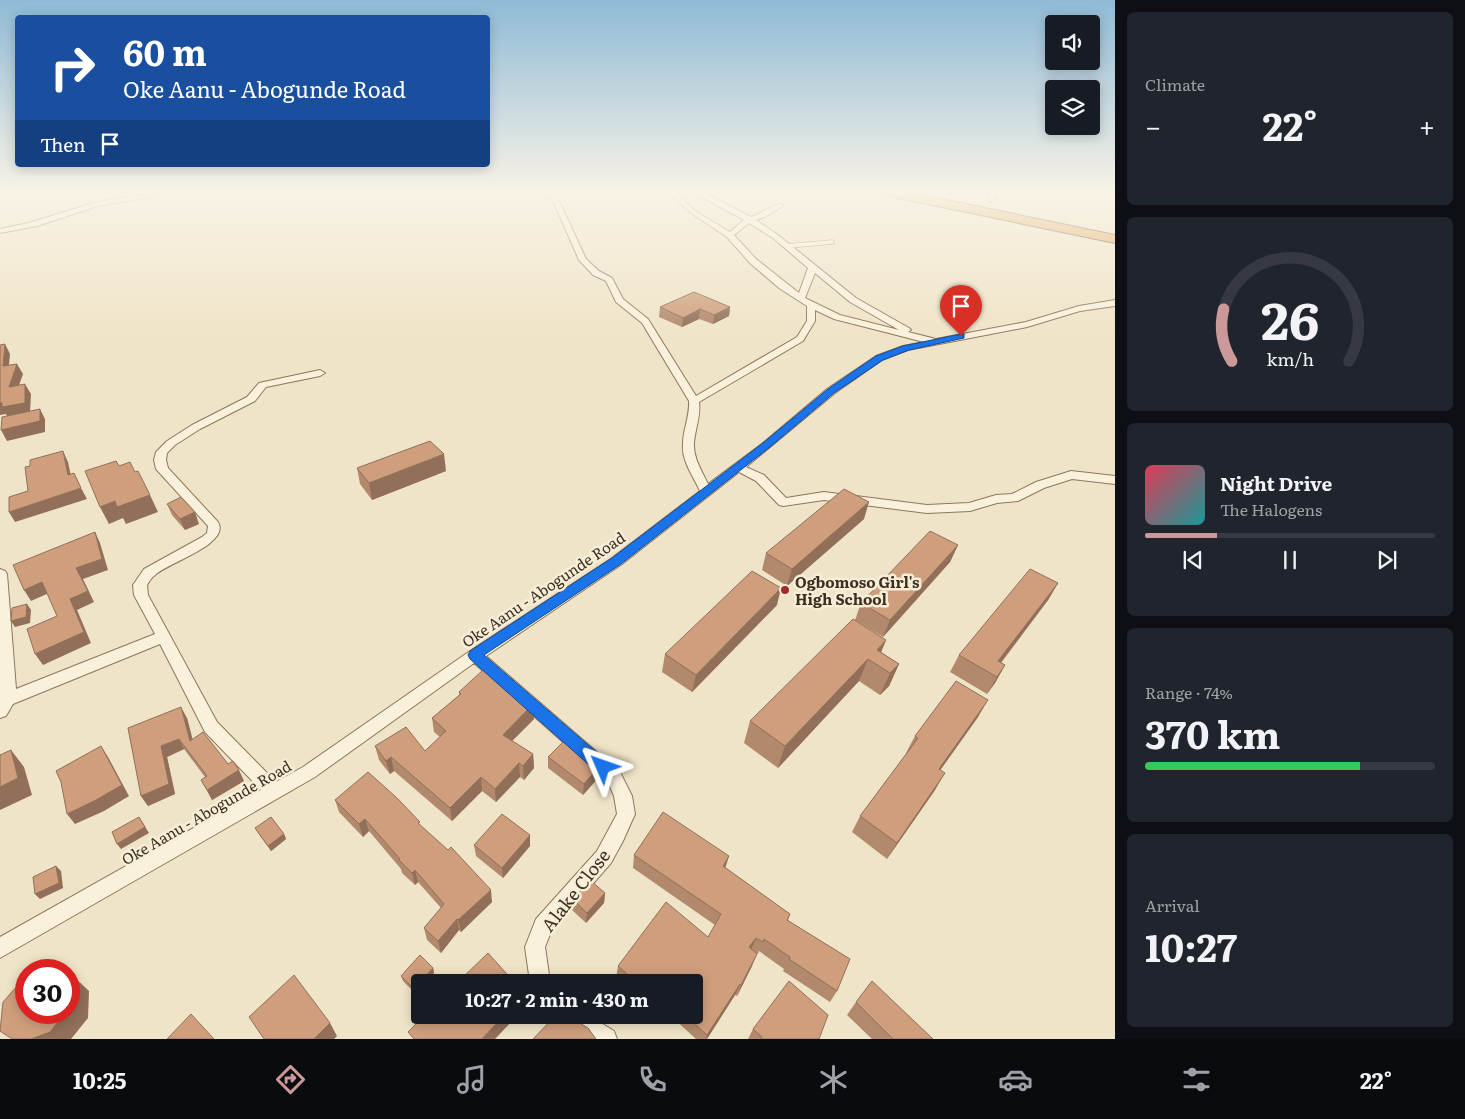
<!DOCTYPE html>
<meta charset="utf-8">
<style>
:root{--surface:#171b24;--page:#20242c;--text:#f1f3f6;--muted:#9ea1a6;--line:#363941;--accent:#cc999b}
body{margin:0;font-family:Literata,serif;background:var(--page);color:var(--text);height:100vh;display:flex;flex-direction:column;font-size:19px;white-space:nowrap}
*{box-sizing:border-box;margin:0}
p{font-size:16px;color:var(--muted)}
.icon{flex:none;width:28px;height:28px;fill:none;stroke:currentColor;stroke-width:2;stroke-linecap:round;stroke-linejoin:round}
.map{position:relative;flex:1;overflow:hidden}
.side{display:flex;flex-direction:column;gap:12px;padding:12px;background:#0d0f14;width:350px}
.side>*{flex:none}
.top-card{position:absolute;left:15px;top:15px;width:475px;height:152px;border-radius:5px;box-shadow:0 2px 12px #0003;background:#1a4fa0;color:#fff;overflow:hidden}
.controls{position:absolute;left:1045px;top:15px;display:grid;gap:10px}
.controls a{display:grid;place-items:center;width:55px;height:55px;border-radius:5px;background:var(--surface);box-shadow:0 2px 12px #0003;font-size:25px}
.speed{position:absolute;left:15px;top:959px;display:flex;gap:10px;font-size:25px;font-weight:700;text-align:center}
.speed>*{display:grid;place-content:center;width:65px;height:65px;border-radius:50%;background:var(--surface);box-shadow:0 2px 12px #0003;line-height:1}
.speed .limit{border:8px solid #d22;background:#fff;color:#111}
.pin{position:absolute;display:grid;place-items:center;width:42px;height:42px;color:#fff;margin:-51px -21px;border-radius:50% 50% 50% 0;rotate:-45deg;box-shadow:0 0 5px #0007}
.pin .icon{rotate:45deg}
.me{position:absolute;width:55px;margin:-28px;rotate:313deg;stroke-linejoin:round;filter:drop-shadow(0 0 4px #0008)}
.turn{display:flex;align-items:center;gap:18px;height:105px;padding:0 25px;font-size:22px}
.turn .icon{width:65px;height:65px;stroke-width:2.5}
.turn b{display:block;font-size:35px;line-height:42px}
.then{display:flex;align-items:center;height:48px;padding:0 25px;background:#0003;gap:10px;font-size:19px}
.big{font-size:38px;font-weight:700;line-height:1.1}
.side .tile{flex:1;display:flex;flex-direction:column;justify-content:center;gap:8px;min-width:0;padding:0 18px;border-radius:8px;background:var(--page)}
.side .dial{align-items:center;gap:0}
.dial svg{height:130px;overflow:visible;fill:none;stroke:var(--line);stroke-width:7;stroke-linecap:round;text-anchor:middle}
.dial text{fill:var(--text);stroke:none}
.song{display:flex;align-items:center;gap:15px}
.cover{width:60px;height:60px;border-radius:8px;background:linear-gradient(135deg,hsl(350 70% 55%),hsl(180 70% 35%))}
.played{height:5px;border-radius:2px;background:linear-gradient(90deg,var(--accent) 25%,var(--line) 25%)}
.keys{display:flex;justify-content:space-around;direction:ltr}
.heat{display:flex;justify-content:space-between;align-items:center;font-size:28px;direction:ltr}
.charge{height:8px;border-radius:4px;background:linear-gradient(90deg,#34c759 74%,var(--line) 0)}
.trip{position:absolute;left:411px;top:974px;width:292px;height:50px;border-radius:5px;background:var(--surface);box-shadow:0 2px 12px #0003;font-weight:700;line-height:50px;text-align:center}
.tab-bar{display:flex;height:80px;justify-content:space-around;align-items:center;background:#090b0e;color:var(--muted)}
.tab-bar .icon{width:35px;height:35px}
.tab-bar .current{color:var(--accent)}
.tab-bar b{font-size:22px;color:var(--text)}
main{display:flex;flex:1;min-height:0}
.map>svg:first-child{display:block}
</style>
<main>
<div class="map">
<svg width="1115" height="1039" viewBox="0 0 1115 1039">
<rect width="100%" height="100%" fill="#f0e4c8"/>
<g fill="none" stroke-linecap="round" stroke-linejoin="round">
<defs>
<path id="service" d="M788,246L832,242"/>
<path id="minor" d="M167,191H184L98,206L37,226L0,233V229L32,222L97,202Z
M546,191H552L561,205L586,259L599,271L612,278L623,299L648,319L696,396L797,337L807,321V306L779,288L750,263L727,237L691,213L667,191H674L695,211L730,232L744,220L691,191H700L707,194L751,217C761,214 773,203 783,204V206L765,217L756,220L778,235L856,298L909,328L911,330L908,332L936,339L1026,322L1079,306L1115,300V306L1080,311L1027,327L908,350L882,360L835,393L746,467L764,475L786,498L824,492L927,505L969,503L996,495L1012,494L1036,482L1071,471L1115,476V484L1072,479L1044,488L1018,501L997,503L970,511L927,513L824,500L783,506L779,505L756,481L739,472L622,564L486,656L620,772L632,796L635,814L623,841L611,863L551,932L545,947L550,982H530L525,947L536,919L597,851L617,814L614,796L608,782L474,663L315,777L0,958V937L261,790L205,732L160,644L13,704L6,716L0,718V569L5,571L7,574L16,689L155,634L134,595L133,585L144,569L202,537L207,533L208,526L156,469L154,460L156,452L167,441L192,425L247,397L259,383L320,370L325,373L320,376L266,387L255,401L200,429L175,445L167,453L166,460L168,468L218,522C231,545 166,563 154,576C151,578 149,582 147,585L148,595L217,722L276,782L303,767L470,651L612,558L700,491C693,476 681,460 683,444C683,429 690,416 689,401L642,323L616,302L606,281L593,275L579,260L555,205ZM749,223L773,238L808,268L799,293L756,259L734,235ZM815,273L850,302L899,330L840,315L805,298ZM815,310L834,319L924,342L903,346L876,356L827,389L763,443L708,484C702,471 693,458 694,443C695,429 701,416 699,402L803,341L815,321Z
M990,191H996L994,200L991,202L988,200Z
M558,1015H588L614,1031L617,1039H586L561,1023Z"/>
<path id="motorway" d="M878,191H903L1115,235V243L884,195Z"/>
</defs>
<!-- service casing -->
<use href="#service" stroke="#8d765c" stroke-width="5"/>
<!-- minor casing -->
<use href="#minor" stroke="#8d765c" stroke-width="2"/>
<!-- motorway casing -->
<use href="#motorway" stroke="#5b4430" stroke-width="2"/>
<!-- service -->
<use href="#service" stroke="#faf1dc" stroke-width="4"/>
<!-- minor -->
<use href="#minor" fill="#faf1dc" fill-rule="evenodd"/>
<!-- motorway -->
<use href="#motorway" fill="#e0a458" fill-rule="evenodd"/>
</g>
<!-- wall -->
<path fill="#b2896c" d="M660,307H730L729,316L713,324L699,319L682,327L659,317Z
M357,468L446,471L372,500L360,484Z
M167,504L199,524L185,530L172,515Z
M864,519L787,586L762,570L766,553Z
M958,545L950,562L883,637L855,620L861,603Z
M1058,583L1048,600L1001,663L1005,665L995,683L987,694L950,672L959,655Z
M777,605L692,692L662,672L665,654Z
M886,640L881,652L899,664L889,686L880,695L859,681L778,768L744,743L750,721Z
M459,692L534,719L512,741L533,754L534,768L524,780L520,777L496,802L482,791L452,821L394,771L390,774L379,760L375,746L425,751L440,737L434,732L432,718L459,695Z
M978,717L940,770L935,790L887,859L852,832L860,816L907,754L906,753L915,736Z
M187,718L192,739L228,764L244,781L212,800L201,780L205,777L184,749L167,757L175,794L148,806L141,796Z
M548,757L600,765L599,777L583,795L548,768Z
M335,800L420,825L492,902L461,932L459,930L441,953L427,940L424,928L441,908L418,882L415,885L402,873L401,869L369,831L363,837L339,812Z
M255,828L284,834L286,839L271,851L258,833Z
M530,835V846L503,878L476,856L474,845Z
M634,855L725,868L790,914L788,920L837,991L830,1002L783,971L784,969L759,951L758,954L753,951L752,966L737,996L735,995L707,1039H696L670,1015H695V982H622L616,978L618,966L708,937L715,925L633,868Z
M605,893L604,903L586,923L572,910L573,900Z
M433,968L434,973L416,994L403,981L401,976Z
M856,1002L933,1039H872L847,1015Z
M753,1029L819,1039H748Z"/>
<!-- shaded-wall -->
<path fill="#916f58" d="M730,307L729,316L713,324L714,315Z
M700,309L699,319L682,327L683,318Z
M5,344L10,354L8,376L3,366Z
M17,364L23,374L15,397L9,387Z
M25,384L31,394L30,413L8,418L6,414L0,415V403Z
M40,409L45,419V432L7,441L1,430Z
M63,451L68,462L73,486L68,475Z
M444,454L446,471L372,500L369,483Z
M81,488L87,499L15,522L9,512Z
M150,495L158,512L126,524L123,518L109,524L100,507L115,501Z
M869,502L864,519L787,586L792,569Z
M195,512L199,524L185,530L180,519Z
M95,532L100,543L108,570L83,579L94,602L77,610L91,643L43,665L35,654L70,599L76,568Z
M958,545L950,562L883,637L890,620Z
M42,582L49,593L31,601L24,590Z
M1058,583L1048,600L992,674L998,661Z
M781,588L777,605L692,692L696,675Z
M27,604L31,610L30,623L15,627L11,621Z
M886,640L877,662V650Z
M868,659L859,681L778,768L785,746Z
M899,664L889,686L880,695L890,673Z
M1005,665L995,683L987,694L997,677Z
M988,700L978,717L929,786L939,769Z
M533,704L534,719L504,749L503,735Z
M181,707L187,718L196,752L190,741Z
M179,739L184,749L167,757L175,794L148,806L141,796L161,746Z
M101,746L108,757L129,796L104,811L75,824L67,814Z
M11,750L24,767L32,795L0,810V787Z
M533,754L534,768L524,780L523,766Z
M391,757L394,771L390,774L386,761Z
M519,763L520,777L496,802L495,789Z
M600,765L599,777L583,795L584,784Z
M239,770L244,781L212,800L207,790Z
M945,773L935,790L887,859L897,843Z
M481,777L482,791L452,821L450,808Z
M139,817L149,833L121,849L117,844Z
M365,819L369,831L363,837L359,824Z
M284,834L286,839L271,851L268,846Z
M530,835V846L503,878L502,868Z
M729,856L725,869L723,866Z
M56,866L61,871L63,888L40,899L35,894Z
M415,870L418,882L415,885L412,873Z
M491,890L492,902L461,932L458,920Z
M605,893L604,903L586,923L587,913Z
M457,919L459,930L441,953L438,941Z
M756,938L751,950L749,947Z
M757,954L752,966L737,996L741,985Z
M433,968L434,973L425,982H420Z
M74,977L89,991L88,1018L71,1039H31L66,1012H69Z
M420,982V989L416,994L414,989Z
M740,984L735,995L707,1039H706L707,1035Z
M504,1015H518L495,1039H482Z
M330,1023L337,1036L334,1039H314Z"/>
<!-- building -->
<path fill="#cf9f7d" stroke="#916f58" d="M694,292L730,307L714,315L700,309L683,318L660,307Z
M5,344L3,366L17,364L9,387L25,384V403L2,407V403H0V345Z
M40,409V421L1,430L2,417Z
M430,441L444,454L369,483L357,468Z
M63,451L68,475L74,473L81,488L9,512V497L28,491L25,467L30,466V460Z
M116,461L119,466L130,462L135,472L138,471L150,495L117,507L115,501L100,507L85,471Z
M844,489L869,502L792,569L766,553Z
M181,497L195,512L180,519L167,504Z
M930,531L958,545L890,620L861,603Z
M95,532L102,559L76,568L88,591L70,599L84,632L35,654L27,629L57,616L42,582L24,590L13,565Z
M1030,569L1058,583L998,661L1005,665L997,677L959,655Z
M752,571L781,588L696,675L665,654Z
M27,604L26,617L11,621L12,608Z
M853,619L886,640L877,650L899,664L890,673L868,659L785,746L750,721Z
M483,670L533,704L503,735L533,754L523,766L519,763L495,789L481,777L450,808L391,757L386,761L375,746L406,727L425,751L446,731L432,718L461,694L459,692Z
M956,681L988,700L939,769L945,773L897,843L860,816L918,738L915,736Z
M181,707L190,741L203,732L228,764L233,761L239,770L207,790L201,780L207,776L179,739L161,746L169,784L141,796L128,728Z
M566,739L600,765L584,784L548,757Z
M101,746L122,785L96,800L67,814L61,782L56,771Z
M11,750L18,778L0,787V755Z
M368,772L397,798L420,822L418,823L448,850L451,847L491,890L458,920L457,919L438,941L424,928L444,904L415,870L412,873L399,860L400,859L365,819L359,824L335,800Z
M663,812L729,856L723,866L790,914L787,920L850,959L837,991L789,959L790,957L764,939L763,942L756,938L749,947L757,954L741,985L740,984L707,1035L685,1015H695V982H636L618,966L666,902L708,937L721,914L634,855Z
M502,814L530,835L502,868L474,845Z
M139,817L145,827L117,844L112,832Z
M271,817L284,834L268,846L255,828Z
M56,866L59,883L35,894L33,877Z
M590,880L605,893L587,913L573,900Z
M488,953L514,982H458Z
M420,955L433,968L414,989L401,976Z
M55,965L63,970H42Z
M69,974L74,977L72,1004L69,1009Z
M294,975L330,1023L314,1039H264L249,1017Z
M26,976V1012H66L50,1032L31,1039H12L0,1031L3,1002Z
M789,981L828,1015L819,1039H760L762,1037L753,1029Z
M872,981L933,1039H893L856,1002Z
M191,1014L214,1039H167Z
M425,1015H504L482,1039H414L408,1032Z
M556,1015H566L588,1028L596,1039H533Z"/>
<!-- sky -->
<linearGradient id="sky" x2="0" y2="1"><stop stop-color="#8fbad6"/><stop offset="0.57" stop-color="#f8f3e6"/><stop offset="1" stop-color="#f8f3e6" stop-opacity="0"/></linearGradient>
<rect width="1115" height="337" fill="url(#sky)"/>
<!-- route -->
<path fill="#1a73e8" stroke="#114b97" d="M961,334H964V338L909,350L883,360L834,393L770,447L621,564L484,655L608,762L611,767L608,772L603,774L597,772L470,659L468,655L470,651L612,558L763,443L828,389L876,356L903,346Z"/>
<!-- markers -->
<circle fill="#9e2a2b" stroke="#f7eed8" stroke-width="2" cx="785" cy="590" r="5"/>
<g text-anchor="middle" dominant-baseline="central" stroke-width="5" stroke-linejoin="round" paint-order="stroke">
<!-- poi labels -->
<g font-size="15" font-weight="bold" fill="#3d2e20" stroke="#f7eed8" text-anchor="start">
<text x="795" y="581">Ogbomoso Girl's<tspan x="795" dy="17">High School</tspan></text>
</g>
<!-- street labels -->
<g font-size="15" fill="#3d2e20" stroke="#f7eed8">
<text transform="translate(543 589) rotate(-34)">Oke Aanu - Abogunde Road</text>
<text transform="translate(206 812) rotate(-30)">Oke Aanu - Abogunde Road</text>
</g>
<!-- near-street labels -->
<g font-size="18" fill="#3d2e20" stroke="#f7eed8">
<text transform="translate(575 890) rotate(-52)">Alake Close</text>
</g>
</g>
</svg>
<div class="controls">
<a><svg class="icon" aria-label="sound" viewBox="0 0 24 24"><path d="M4 9h4l5-4v14l-5-4H4zM17 9q2 3 0 6"/></svg></a>
<a><svg class="icon" aria-label="layers" viewBox="0 0 24 24"><path d="M12 4l9 5-9 5-9-5zM3 14l9 5 9-5"/></svg></a>
</div>
<div class="speed"><div class="limit">30</div></div>
<div class="pin" style="left:961px;top:336px;background:#d93025"><svg class="icon" aria-label="arrive" viewBox="0 0 24 24"><path d="M6 21V4h12l-3 4 3 4H6"/></svg></div>
<svg class="me" style="left:603px;top:767px" viewBox="-20 -20 40 40"><path d="M0-17L14 15 0 8-14 15z" fill="#1a73e8" stroke="#fff" stroke-width="4"/></svg>
<div class="trip">10:27 · 2 min · 430 m</div>
<div class="top-card">
<div class="turn"><svg class="icon" aria-label="right" viewBox="0 0 24 24"><path d="M7 20v-9h11M14 6l5 5-5 5"/></svg><div><b>60 m</b>Oke Aanu - Abogunde Road</div></div>
<div class="then">Then<svg class="icon" aria-label="arrive" viewBox="0 0 24 24"><path d="M6 21V4h12l-3 4 3 4H6"/></svg></div>
</div>
</div>
<section class="side">
<div class="tile"><p>Climate</p>
<div class="heat"><a>−</a><b class="big">22°</b><a>+</a></div>
</div>
<div class="tile dial"><svg viewBox="0 0 100 80">
<path d="M14 69A42 42 0 1 1 86 69"/>
<path d="M14 69A42 42 0 0 1 9 37" stroke="#cc999b"/>
<text x="50" y="56" font-size="32" font-weight="700">26</text>
<text x="50" y="72" font-size="11">km/h</text>
</svg></div>
<div class="tile">
<div class="song"><i class="cover"></i><div><b>Night Drive</b><p>The Halogens</p></div></div>
<div class="played"></div>
<div class="keys"><svg class="icon" aria-label="previous" viewBox="0 0 24 24"><path d="M18 5L8 12l10 7zM5 5v14"/></svg><svg class="icon" aria-label="pause" viewBox="0 0 24 24"><path d="M8 5v14M16 5v14"/></svg><svg class="icon" aria-label="next" viewBox="0 0 24 24"><path d="M6 5l10 7-10 7zM19 5v14"/></svg></div>
</div>
<div class="tile"><p>Range · 74%</p><b class="big">370 km</b><div class="charge"></div></div>
<div class="tile"><p>Arrival</p><b class="big">10:27</b></div>
</section>
</main>
<nav class="tab-bar">
<b>10:25</b>
<svg class="icon current" aria-label="directions" viewBox="0 0 24 24"><path d="M12 3l9 9-9 9-9-9zM9 14v-3h6M13 9l2 2-2 2"/></svg>
<svg class="icon" aria-label="music" viewBox="0 0 24 24"><path d="M9 18V5l10-2v13"/><circle cx="6" cy="18" r="3"/><circle cx="16" cy="16" r="3"/></svg>
<svg class="icon" aria-label="phone" viewBox="0 0 24 24"><path d="M5 4h4l2 5-3 2q2 4 5 5l2-3 5 2v4C11 20 4 13 5 4z"/></svg>
<svg class="icon" aria-label="climate" viewBox="0 0 24 24"><path d="M12 3v18M4 7l16 10M4 17L20 7"/></svg>
<svg class="icon" aria-label="car" viewBox="0 0 24 24"><path d="M5 17H2v-5l4-1 3-4h7l3 4 3 1v5h-3M9 17h6M6 11h13"/><circle cx="7" cy="17" r="2"/><circle cx="17" cy="17" r="2"/></svg>
<svg class="icon" aria-label="filters" viewBox="0 0 24 24"><path d="M4 7h16M4 17h16"/><circle cx="9" cy="7" r="2"/><circle cx="15" cy="17" r="2"/></svg>
<b>22°</b>
</nav>
